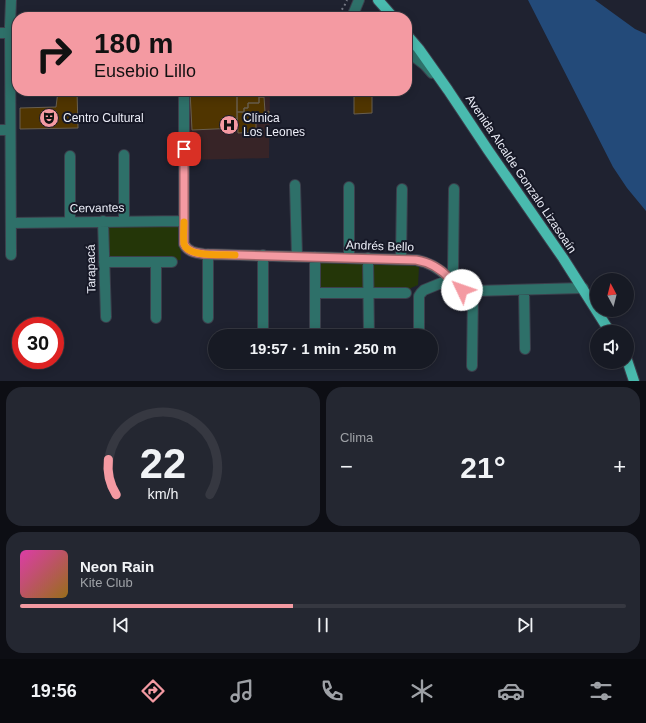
<!DOCTYPE html>
<html lang="es">
<meta charset="utf-8">
<style>
:root{--surface:#171a24;--page:#242731;--text:#f1f3f6;--muted:#9ea1a6;--line:#363841;--accent:#f49aa2}
body{margin:0;font-family:Arial,sans-serif;background:var(--page);color:var(--text);height:100vh;display:flex;flex-direction:column;font-size:15px;white-space:nowrap}
*{box-sizing:border-box;margin:0}
p{font-size:13px;color:var(--muted)}
.icon{flex:none;width:22px;height:22px;fill:none;stroke:currentColor;stroke-width:2;stroke-linecap:round;stroke-linejoin:round}
.map{position:relative;height:381px;overflow:hidden}
.sheet{display:flex;flex-direction:column;gap:6px;padding:6px;background:#0d0e14;flex:1}
.sheet>*{flex:none}
.banner{position:absolute;left:12px;top:12px;width:400px;height:84px;border-radius:16px;box-shadow:0 2px 10px #0003,0 0 0 1px var(--line);background:#f49aa2;color:#111;overflow:hidden}
.needle{width:26px;rotate:353deg}
.fabs{position:absolute;left:590px;top:273px;display:grid;gap:8px}
.fabs a{display:grid;place-items:center;width:44px;height:44px;border-radius:50%;background:var(--surface);box-shadow:0 2px 10px #0003,0 0 0 1px var(--line);font-size:20px}
.speed{position:absolute;left:12px;top:317px;display:flex;gap:8px;font-size:20px;font-weight:700;text-align:center}
.speed>*{display:grid;place-content:center;width:52px;height:52px;border-radius:50%;background:var(--surface);box-shadow:0 2px 10px #0003,0 0 0 1px var(--line);line-height:1}
.speed .limit{border:6px solid #d22;background:#fff;color:#111}
.pin{position:absolute;display:grid;place-items:center;width:34px;height:34px;color:#fff;margin:-17px;border-radius:8px;box-shadow:0 2px 6px #0006}
.me{position:absolute;width:44px;margin:-22px;rotate:312deg;stroke-linejoin:round;filter:drop-shadow(0 0 3px #0008)}
.turn{display:flex;align-items:center;gap:14px;height:84px;padding:0 16px;font-size:18px}
.turn .icon{width:52px;height:52px;stroke-width:2.5}
.turn b{display:block;font-size:28px;line-height:34px}
.big{font-size:30px;font-weight:800;line-height:1.1}
.sheet .tile{flex:1;display:flex;flex-direction:column;justify-content:center;gap:6px;min-width:0;padding:0 14px;border-radius:16px;background:var(--page)}
.sheet .dial{align-items:center;gap:0}
.dial svg{height:104px;overflow:visible;fill:none;stroke:var(--line);stroke-width:7;stroke-linecap:round;text-anchor:middle}
.dial text{fill:var(--text);stroke:none}
.song{display:flex;align-items:center;gap:12px}
.cover{width:48px;height:48px;border-radius:6px;background:linear-gradient(135deg,hsl(320 70% 55%),hsl(40 70% 35%))}
.played{height:4px;border-radius:2px;background:linear-gradient(90deg,var(--accent) 45%,var(--line) 45%)}
.keys{display:flex;justify-content:space-around;direction:ltr}
.heat{display:flex;justify-content:space-between;align-items:center;font-size:22px;direction:ltr}
.sheet .tiles{flex:1;display:grid;gap:6px;grid-template-columns:1fr 1fr}
.tile:last-child{grid-column:span 2}
.trip{position:absolute;left:208px;top:329px;width:230px;height:40px;border-radius:20px;background:var(--surface);box-shadow:0 2px 10px #0003,0 0 0 1px var(--line);font-weight:800;line-height:40px;text-align:center}
.tabs{display:flex;height:64px;justify-content:space-around;align-items:center;background:#090a0e;color:var(--muted)}
.tabs .icon{width:28px;height:28px}
.tabs .active{color:var(--accent)}
.tabs b{font-size:18px;color:var(--text)}
.map>svg:first-child{display:block}
</style>
<div class="map">
<svg width="646" height="381" viewBox="0 0 646 381">
<rect width="100%" height="100%" fill="#1f2230"/>
<!-- medical -->
<path fill="#372427" d="M188,91H270L269,158L189,160Z"/>
<!-- green -->
<path fill="#243608" d="M103,221H180L181,260H106Z
M319,261L413,264L419,267L418,285L411,288L409,290H319Z"/>
<!-- water -->
<path fill="#234a79" d="M528,0H595L635,29L646,34V211L627,188L613,167Z"/>
<!-- building -->
<path fill="#503500" stroke="#695f4f" d="M58,91H77L78,128L20,129V108L56,107Z
M190,91H208V94L237,93V128L192,130Z
M228,91H264V97H259V103H248V108H244V112H237V93L228,94Z
M354,91H372V113L354,114Z
M259,97H264L265,112L269,111V122L256,123V132L238,133L237,112H244V108H248V103H259Z"/>
<g fill="none" stroke-linecap="round" stroke-linejoin="round">
<defs>
<path id="minor" d="M352,17L359,0
M0,33H17
M407,51L425,65L432,73
M184,91V244C188,252 196,253 204,254L416,260C429,262 439,268 449,278C454,282 457,288 463,290C466,290 470,290 473,291L583,288
M0,130H10
M70,156V222
M295,185L297,256
M349,187V258
M103,221L106,317
M124,221V155
M11,223L184,221
M208,254V318
M11,255L10,26L11,0
M263,255V335
M315,257V336
M368,258L369,336
M401,259L402,189
M104,262H172
M156,262V318
M524,290L525,349
M315,293H406
M419,336V296L421,293L424,290L451,279L452,277L453,272L454,189
M419,364V362
M472,366L473,291"/>
<path id="major" d="M378,0L393,17
M407,35L419,49L448,90L488,150L563,258L610,332
M627,360L634,381"/>
</defs>
<!-- minor casing -->
<use href="#minor" stroke="#3c3f4c" stroke-width="12"/>
<!-- major casing -->
<use href="#major" stroke="#3c3f4c" stroke-width="12"/>
<!-- path -->
<path stroke="#767985" stroke-width="2" stroke-dasharray="2 3" stroke-linecap="butt" d="M335,17C341,12 344,7 347,0"/>
<!-- minor -->
<use href="#minor" stroke="#2e7069" stroke-width="10"/>
<!-- major -->
<use href="#major" stroke="#49baae" stroke-width="10"/>
</g>
<g fill="none" stroke-linecap="round" stroke-linejoin="round">
<defs>
<path id="route" d="M184,149V244C188,252 196,253 204,254L416,260C429,262 441,269 450,279C454,283 457,286 462,290"/>
</defs>
<!-- route casing -->
<use href="#route" stroke="#9f6469" stroke-width="10"/>
<!-- route -->
<use href="#route" stroke="#f49aa2" stroke-width="7"/>
<!-- slow -->
<path stroke="#f59e0b" stroke-width="7" d="M184,222C184,228 183,237 184,244C188,258 224,254 235,255"/>
</g>
<!-- icons -->
<defs>
<symbol id="theatre-disc" viewBox="-11 -11 22 22"><circle r="9.5" fill="#f49aa2" stroke="#161826"/><path d="M-5-5.5Q0-4 5-5.5V0Q5 5 0 6Q-5 5-5 0ZM-3.3-2.5H-1v1.5H-3.3ZM1-2.5H3.3v1.5H1ZM-2.8 1Q0 5.5 2.8 1Z" fill="#111"/></symbol>
<symbol id="hospital-disc" viewBox="-11 -11 22 22"><circle r="9.5" fill="#f49aa2" stroke="#161826"/><path d="M-5-5h3v3.5h4V-5h3V5h-3V1.5h-4V5h-3Z" fill="#111"/></symbol>
</defs>
<g fill-rule="evenodd">
<use href="#theatre-disc" x="38" y="107" width="22" height="22"/>
<use href="#hospital-disc" x="218" y="114" width="22" height="22"/>
</g>
<g text-anchor="middle" dominant-baseline="central" stroke-width="4" stroke-linejoin="round" paint-order="stroke">
<!-- poi labels -->
<g font-size="12" fill="#eceef8" stroke="#161826" text-anchor="start">
<text x="63" y="118">Centro Cultural</text>
<text x="243" y="118">Clínica<tspan x="243" dy="14">Los Leones</tspan></text>
</g>
<!-- street labels -->
<g font-size="12" fill="#eceef8" stroke="#161826">
<text transform="translate(521 174) rotate(56)">Avenida Alcalde Gonzalo Lizasoaín</text>
<text transform="translate(97 208) rotate(-1)">Cervantes</text>
<text transform="translate(380 246) rotate(2)">Andrés Bello</text>
<text transform="translate(91 269) rotate(-91)">Tarapacá</text>
</g>
</g>
</svg>
<div class="fabs">
<a><svg class="needle" viewBox="-14 -14 28 28"><path d="M0-13l5 13h-10z" fill="#e53935"/><path d="M0 13l5-13h-10z" fill="#9ea1a6"/></svg></a>
<a><svg class="icon" aria-label="sound" viewBox="0 0 24 24"><path d="M4 9h4l5-4v14l-5-4H4zM17 9q2 3 0 6"/></svg></a>
</div>
<div class="speed"><div class="limit">30</div></div>
<div class="pin" style="left:184px;top:149px;background:#d93025"><svg class="icon" aria-label="arrive" viewBox="0 0 24 24"><path d="M6 21V4h12l-3 4 3 4H6"/></svg></div>
<svg class="me" style="left:462px;top:290px" viewBox="-20 -20 40 40"><circle r="19" fill="#fff"/><path d="M0-13L10 11 0 6-10 11z" fill="#f49aa2"/></svg>
<div class="trip">19:57 · 1 min · 250 m</div>
<div class="banner">
<div class="turn"><svg class="icon" aria-label="right" viewBox="0 0 24 24"><path d="M7 20v-9h11M14 6l5 5-5 5"/></svg><div><b>180 m</b>Eusebio Lillo</div></div>
</div>
</div>
<section class="sheet">
<div class="tiles">
<div class="tile dial"><svg viewBox="0 0 100 80">
<path d="M14 69A42 42 0 1 1 86 69"/>
<path d="M14 69A42 42 0 0 1 8 42" stroke="#f49aa2"/>
<text x="50" y="56" font-size="32" font-weight="700">22</text>
<text x="50" y="72" font-size="11">km/h</text>
</svg></div>
<div class="tile"><p>Clima</p>
<div class="heat"><a>−</a><b class="big">21°</b><a>+</a></div>
</div>
<div class="tile">
<div class="song"><i class="cover"></i><div><b>Neon Rain</b><p>Kite Club</p></div></div>
<div class="played"></div>
<div class="keys"><svg class="icon" aria-label="previous" viewBox="0 0 24 24"><path d="M18 5L8 12l10 7zM5 5v14"/></svg><svg class="icon" aria-label="pause" viewBox="0 0 24 24"><path d="M8 5v14M16 5v14"/></svg><svg class="icon" aria-label="next" viewBox="0 0 24 24"><path d="M6 5l10 7-10 7zM19 5v14"/></svg></div>
</div>
</div>
</section>
<nav class="tabs">
<b>19:56</b>
<svg class="icon active" aria-label="directions" viewBox="0 0 24 24"><path d="M12 3l9 9-9 9-9-9zM9 14v-3h6M13 9l2 2-2 2"/></svg>
<svg class="icon" aria-label="music" viewBox="0 0 24 24"><path d="M9 18V5l10-2v13"/><circle cx="6" cy="18" r="3"/><circle cx="16" cy="16" r="3"/></svg>
<svg class="icon" aria-label="phone" viewBox="0 0 24 24"><path d="M5 4h4l2 5-3 2q2 4 5 5l2-3 5 2v4C11 20 4 13 5 4z"/></svg>
<svg class="icon" aria-label="climate" viewBox="0 0 24 24"><path d="M12 3v18M4 7l16 10M4 17L20 7"/></svg>
<svg class="icon" aria-label="car" viewBox="0 0 24 24"><path d="M5 17H2v-5l4-1 3-4h7l3 4 3 1v5h-3M9 17h6M6 11h13"/><circle cx="7" cy="17" r="2"/><circle cx="17" cy="17" r="2"/></svg>
<svg class="icon" aria-label="filters" viewBox="0 0 24 24"><path d="M4 7h16M4 17h16"/><circle cx="9" cy="7" r="2"/><circle cx="15" cy="17" r="2"/></svg>
</nav>
